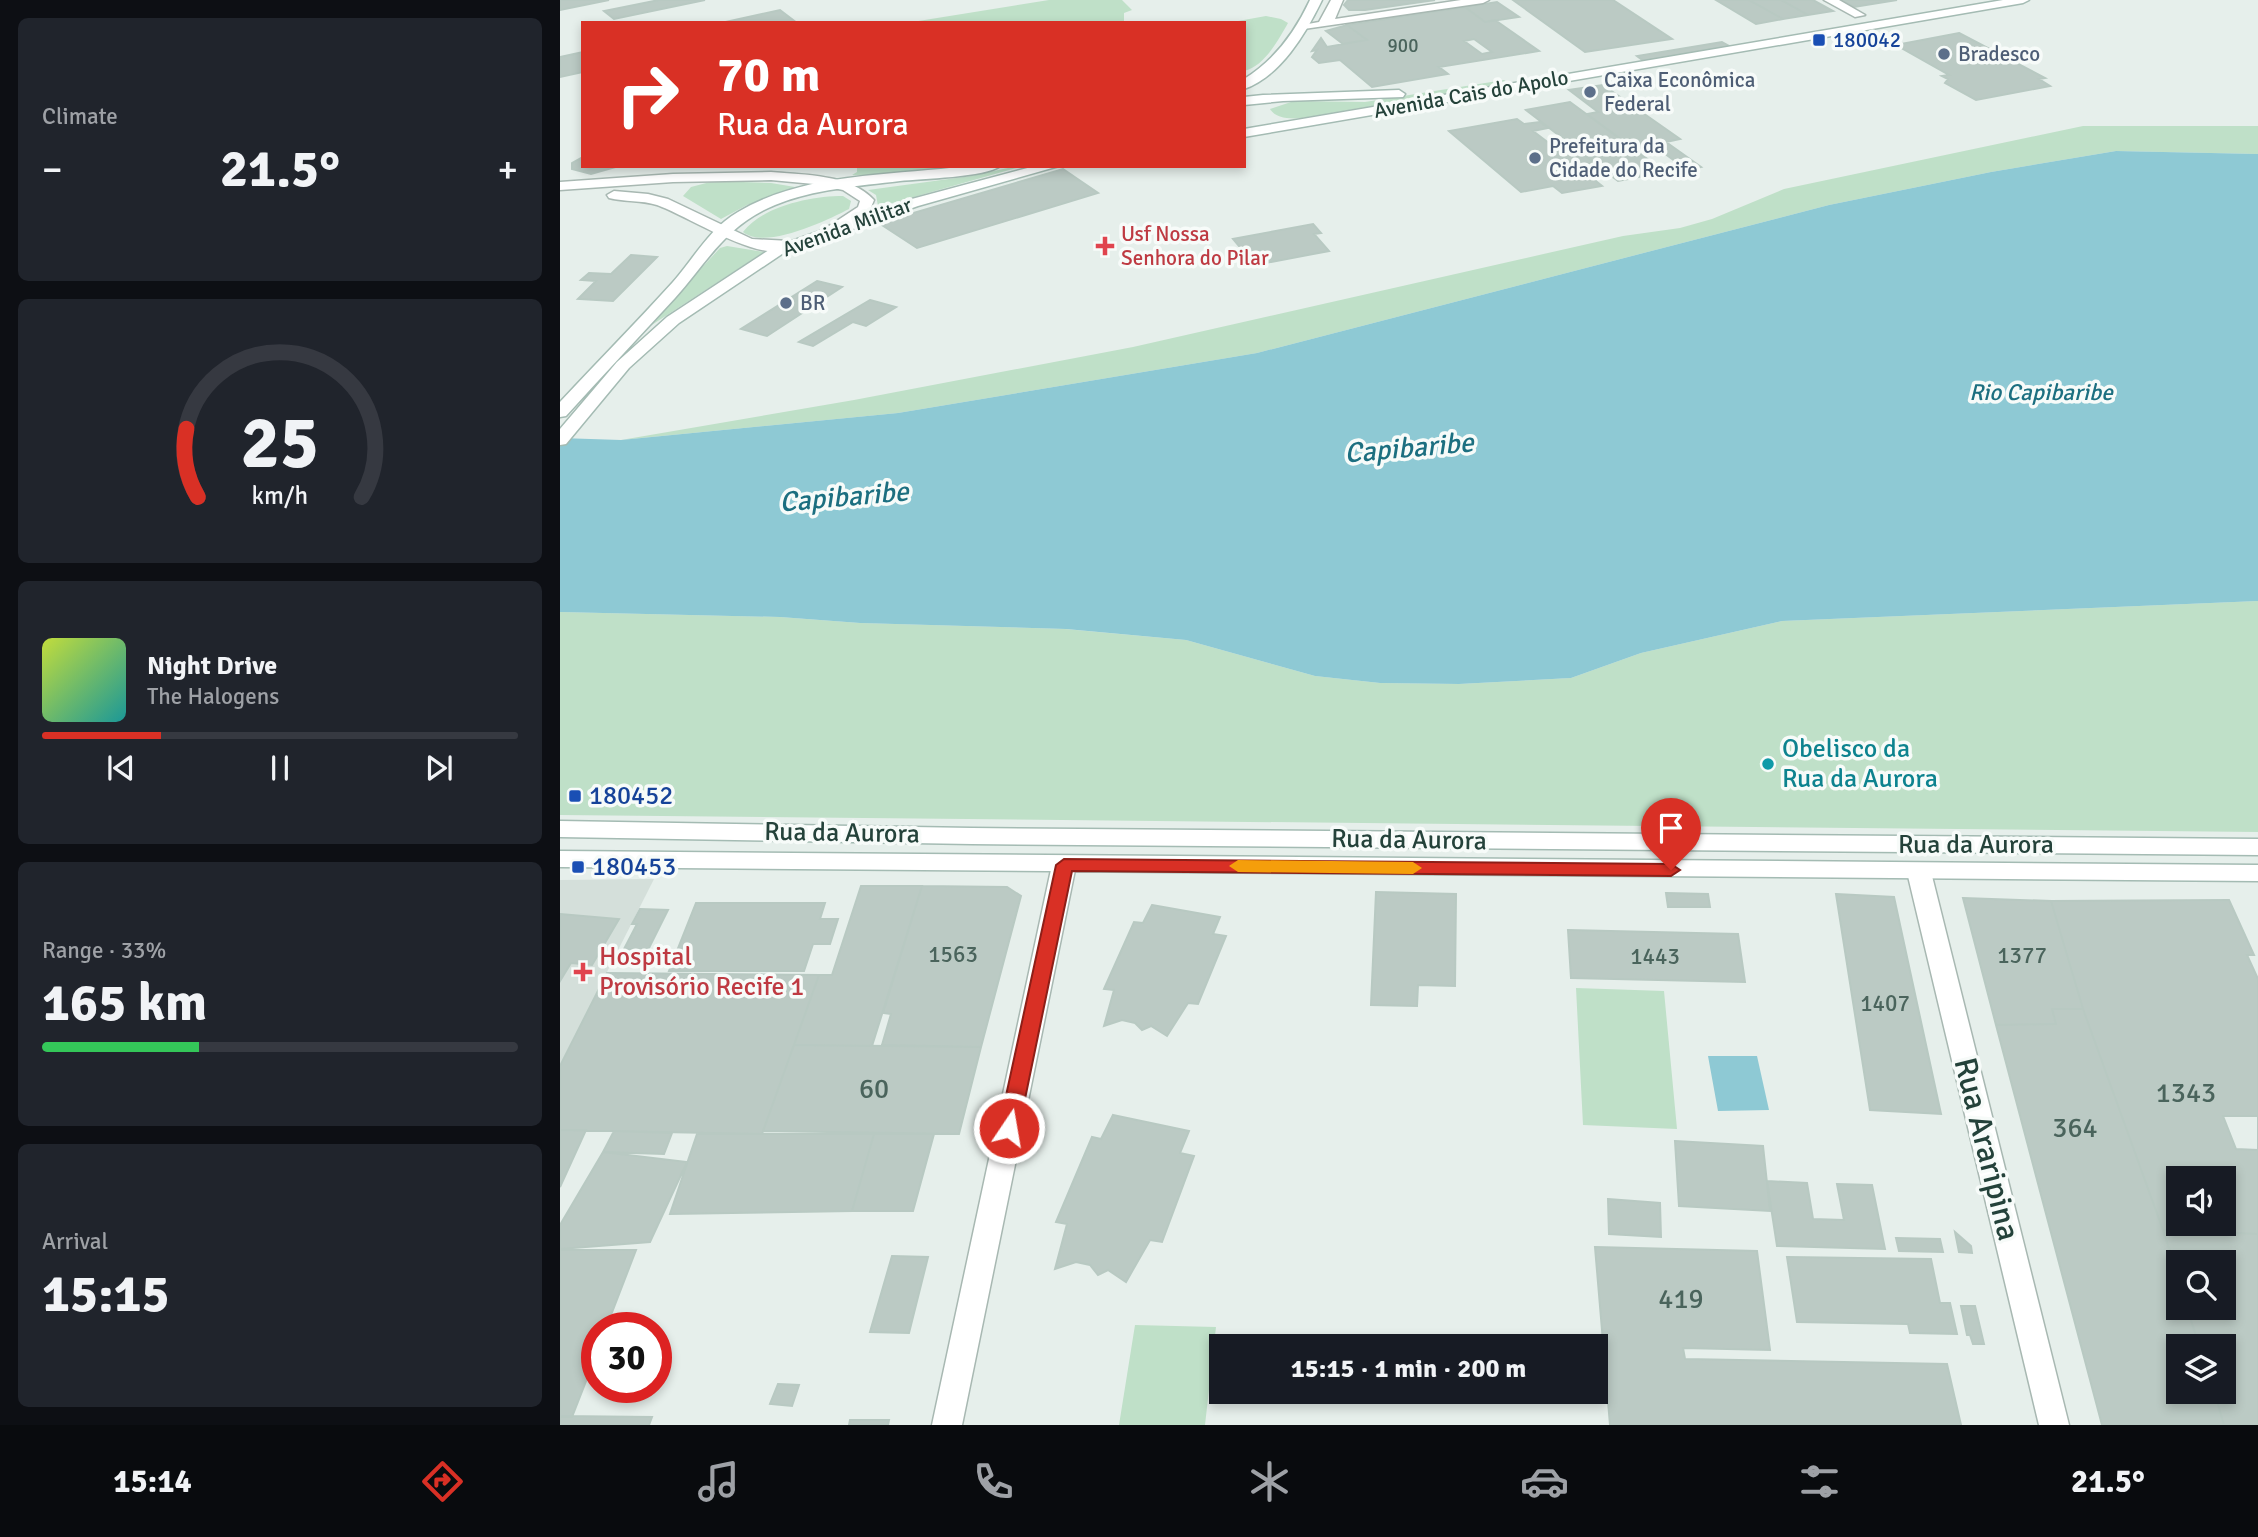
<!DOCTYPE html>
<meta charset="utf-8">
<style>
:root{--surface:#171b24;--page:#20242c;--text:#f1f3f6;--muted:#9ea1a6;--line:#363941;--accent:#d93025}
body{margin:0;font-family:Signika,sans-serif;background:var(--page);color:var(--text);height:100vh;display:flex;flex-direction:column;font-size:26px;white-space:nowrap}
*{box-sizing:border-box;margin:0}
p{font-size:23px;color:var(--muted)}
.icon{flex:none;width:38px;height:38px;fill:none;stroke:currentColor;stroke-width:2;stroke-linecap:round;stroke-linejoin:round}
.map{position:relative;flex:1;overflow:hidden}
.side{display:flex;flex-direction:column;gap:18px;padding:18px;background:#0d0f14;width:560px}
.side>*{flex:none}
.top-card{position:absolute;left:21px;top:21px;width:665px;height:147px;border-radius:0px;box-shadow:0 4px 10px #0003;background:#d93025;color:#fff;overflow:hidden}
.tools{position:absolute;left:1606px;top:1166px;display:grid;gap:14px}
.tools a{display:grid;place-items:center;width:70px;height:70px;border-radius:0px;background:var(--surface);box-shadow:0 4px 10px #0003;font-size:35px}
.speed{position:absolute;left:21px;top:1312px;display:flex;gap:14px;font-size:35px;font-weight:700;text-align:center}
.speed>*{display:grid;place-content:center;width:91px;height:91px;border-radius:50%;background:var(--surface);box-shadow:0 4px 10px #0003;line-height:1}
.speed .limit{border:10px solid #d22;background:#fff;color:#111}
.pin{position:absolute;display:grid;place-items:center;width:60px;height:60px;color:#fff;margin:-72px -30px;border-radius:50% 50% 50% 0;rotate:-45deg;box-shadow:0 0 7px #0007}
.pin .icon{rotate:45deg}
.me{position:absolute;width:77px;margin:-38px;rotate:12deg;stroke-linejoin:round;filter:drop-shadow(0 0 5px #0008)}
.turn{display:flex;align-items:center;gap:24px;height:147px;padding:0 21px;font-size:32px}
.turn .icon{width:91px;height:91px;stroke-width:2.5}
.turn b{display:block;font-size:49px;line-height:60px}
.big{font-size:52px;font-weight:700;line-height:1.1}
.side .tile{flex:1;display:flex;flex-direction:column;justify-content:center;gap:10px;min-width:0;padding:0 24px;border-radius:10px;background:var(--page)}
.side .dial{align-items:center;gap:0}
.dial svg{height:182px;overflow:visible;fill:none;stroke:var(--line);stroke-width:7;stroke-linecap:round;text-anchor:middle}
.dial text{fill:var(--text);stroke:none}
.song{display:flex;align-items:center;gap:21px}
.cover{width:84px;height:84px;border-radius:10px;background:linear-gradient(135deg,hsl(70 70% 55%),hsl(180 70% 35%))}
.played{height:7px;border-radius:4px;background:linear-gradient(90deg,var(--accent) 25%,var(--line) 25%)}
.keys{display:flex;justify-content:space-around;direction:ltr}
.heat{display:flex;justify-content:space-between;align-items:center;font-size:38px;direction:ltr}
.charge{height:10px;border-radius:5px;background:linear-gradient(90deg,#34c759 33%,var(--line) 0)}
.trip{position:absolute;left:649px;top:1334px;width:399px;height:70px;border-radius:0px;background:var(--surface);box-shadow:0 4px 10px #0003;font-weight:700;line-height:70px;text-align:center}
.menu{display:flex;height:112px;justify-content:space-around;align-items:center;background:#090b0e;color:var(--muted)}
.menu .icon{width:49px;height:49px}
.menu .active{color:var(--accent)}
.menu b{font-size:32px;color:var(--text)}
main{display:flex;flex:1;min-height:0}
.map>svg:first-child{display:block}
</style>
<main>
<section class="side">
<div class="tile"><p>Climate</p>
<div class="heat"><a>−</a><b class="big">21.5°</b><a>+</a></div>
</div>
<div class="tile dial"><svg viewBox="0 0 100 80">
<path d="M14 69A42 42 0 1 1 86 69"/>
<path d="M14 69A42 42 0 0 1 9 39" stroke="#d93025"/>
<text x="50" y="56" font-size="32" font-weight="700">25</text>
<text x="50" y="72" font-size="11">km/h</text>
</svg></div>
<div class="tile">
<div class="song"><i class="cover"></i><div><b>Night Drive</b><p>The Halogens</p></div></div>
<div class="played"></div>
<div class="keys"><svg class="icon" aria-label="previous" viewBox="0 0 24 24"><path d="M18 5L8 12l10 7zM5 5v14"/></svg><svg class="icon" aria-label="pause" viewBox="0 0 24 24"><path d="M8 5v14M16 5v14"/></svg><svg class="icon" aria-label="next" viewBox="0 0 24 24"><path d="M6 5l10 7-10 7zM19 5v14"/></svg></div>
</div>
<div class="tile"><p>Range · 33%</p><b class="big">165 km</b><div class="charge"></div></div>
<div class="tile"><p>Arrival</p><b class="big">15:15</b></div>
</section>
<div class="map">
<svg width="1698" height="1425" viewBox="0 0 1698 1425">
<rect width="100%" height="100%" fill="#e6efeb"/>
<!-- built -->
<path fill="#d4dfda" d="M94,879L0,1065V880Z"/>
<!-- green -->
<path fill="#bfe0c8" d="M489,0H562L572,10L564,13V23H346Z
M706,16L721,19L728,23C719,39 704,67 684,71V23H667Z
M944,80L948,83L742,118C731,119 716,119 710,109L734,101L805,102Z
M1523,126H1698V154L1556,151L1431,172L1269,205L697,353L338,413L61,440L294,400L573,347L1063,236L1120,228L1152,219L1224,189Z
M297,166H406L310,176L292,175L297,172Z
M457,166H463L322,206H318L316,195L308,190L411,176Z
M154,181L211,183L235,187L187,205L161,219L123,196L131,187Z
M283,196L291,201L289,209C266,221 205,250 183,232C203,206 251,196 283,196Z
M167,246L204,252L84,330L160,248Z
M1698,601V832L0,815V612L220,617L300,623L505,629L626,640L755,676L820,683L899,684L1011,678L1081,653L1222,621Z
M1016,988L1104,991L1117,1129L1023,1125Z
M575,1325L656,1327L645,1425H559Z"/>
<!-- water -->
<path fill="#8ec9d4" d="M1556,151L1698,154V601L1222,621L1081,653L1011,678L899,684L820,683L755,676L626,640L506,629L300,623L220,617L0,612V438L61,440L338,413L697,353L1269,205L1431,172Z
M1148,1056H1197L1209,1110L1158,1111Z"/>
<!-- building -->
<path fill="#bbcac4" stroke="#b8c9c2" stroke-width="2" fill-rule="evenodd" d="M0,0H49L0,10Z
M99,0H145L54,19L44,11Z
M788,0H875L805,10H789L784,5Z
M953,0H1053L1112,39L1025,52Z
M1156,0H1189L1223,19L1196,24Z
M1189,0H1221L1248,15L1223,19Z
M1221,0H1253L1273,11L1248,15Z
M1282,0H1337L1294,7Z
M937,2L959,17L925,22L905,7Z
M905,7L925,22L935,20L979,51L879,67L888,74L812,87L780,60L759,63L752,57L757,50L752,51L761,38L767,47L807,40L787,25ZM914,39L932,52L922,54L904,41Z
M220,10L237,23H161Z
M787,25L807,40L783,44L766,31Z
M1399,33L1485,78L1479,79L1490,86L1416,100L1385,83L1388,79L1382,76L1389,75L1336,45Z
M1162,42L1171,47L1085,62L1077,56Z
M23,52V72L0,77V57Z
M1043,85L1120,139L1106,142L1141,167L1127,170L1093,145L1074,149L1027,114L1038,112L1009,90Z
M1010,102L1105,172L1058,181L966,110Z
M957,119L964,124L980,122L988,128L973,131L1002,153L1018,150L1035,163L1017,166L1042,186L1002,193L993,186L961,192L889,131Z
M23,157V166H59L31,174L12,169V163Z
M503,169L538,193L357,248L319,223Z
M753,224L761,233L754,234L769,251L695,265L673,239Z
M71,255L97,257L53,301L18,299L36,281L21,280L29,273L51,274Z
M257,281L282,287L207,336L181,329Z
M310,300L336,307L306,326L293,322L253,346L239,342Z
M301,886H362L312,1046L234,1045L259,975H272Z
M362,886L447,887L461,896L421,1047L322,1045L331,1014L323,1013Z
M816,892L896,894L895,986L858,985L857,1006L811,1005Z
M1106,893L1148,894L1150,907H1108Z
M1276,894L1334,897L1381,1114L1310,1110Z
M1403,898L1491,901L1523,1009H1492L1496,1024L1436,1025Z
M1669,900L1694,955H1687L1698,979V1234L1603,1230L1523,1009L1491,901ZM1619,1178H1664V1223H1619Z
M136,903H265L260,919H278L270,944H253L244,971H109Z
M592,905L660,917L653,934L666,936L638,1004L628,1003L607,1036L591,1026L582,1030L575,1023L562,1020L544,1026L554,990L544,989L574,922L583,923Z
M80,909L108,910L88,950L64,949L77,924H72Z
M0,914L59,919L32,965L11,963L0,981Z
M1008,930L1178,934L1185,982L1011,978Z
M47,973L259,975L202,1134L0,1130V1066Z
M1492,1009H1523L1603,1230L1619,1279V1307H1627L1639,1346H1619V1391H1654L1664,1425H1542L1436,1025L1496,1024Z
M234,1045L421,1047L399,1134L203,1131Z
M553,1115L629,1131L620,1153L634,1156L602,1242L590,1240L566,1282L548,1270L538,1275L530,1265L516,1262L495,1269L507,1224L496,1222L532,1137L541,1139Z
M1663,1116H1698V1150L1676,1149Z
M0,1130H26L0,1187Z
M54,1131L112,1133L104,1154L43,1152Z
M137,1134H314L292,1211L110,1214Z
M314,1134H374L353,1211H292Z
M1115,1141L1203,1146L1210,1211L1119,1206Z
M43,1152L127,1162L90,1242L0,1249V1225Z
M1207,1181L1247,1183L1253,1219L1284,1220L1277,1184L1312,1185L1325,1249L1217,1246Z
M1048,1199L1100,1203L1101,1237L1049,1234Z
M1603,1230L1698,1234V1425H1664L1654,1391H1664V1346H1639L1627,1307H1664V1262H1619V1279Z
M1395,1232L1411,1246L1412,1253L1399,1252Z
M1336,1238L1380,1239L1383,1252L1339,1251Z
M1035,1247L1197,1251L1210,1350L1123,1348L1125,1359L1387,1364L1401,1425H1050Z
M0,1250H76L46,1328H37V1353L12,1417H0Z
M332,1256L368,1257L349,1333L310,1332Z
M1227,1257L1371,1259L1380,1303H1390L1397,1334L1350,1333L1348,1324L1237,1322Z
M1401,1306H1415L1424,1344H1413L1410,1335H1407Z
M218,1384L239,1385L232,1406L210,1404Z
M0,1416L92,1417L89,1425H0Z
M290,1420H329L328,1425H289Z"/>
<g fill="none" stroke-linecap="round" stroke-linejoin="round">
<defs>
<path id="minor" d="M771,0H783L775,19L901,0H929L923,3L737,30V26L759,22Z
M1264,0H1279L1305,15L1295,17Z
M504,857L512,859L516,865L402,1425H372L492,865L496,859Z
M1359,864L1367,866L1371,872L1509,1425H1479L1347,872L1351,866Z"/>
<path id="tertiary" d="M211,172C245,175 290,174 314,200L309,212L274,233L269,232L267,229L269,226L298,207L300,201L283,190L254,184L211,180L113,182L0,190V182L113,174Z
M54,191L88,194L108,199L192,239L230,241L237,245C210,271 127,215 97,205C81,200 65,202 49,198L47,195Z"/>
<path id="secondary" d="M750,0H762C746,33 721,76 684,89V79C715,60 735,32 750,0Z
M1443,0H1469L1463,3L684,137V129Z
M839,90L845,94L843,97L723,101L684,105V97L703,95Z
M406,166H440C427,177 360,179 340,181C299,186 254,189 215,205C166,225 148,261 115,298C79,337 42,376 6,416L0,417V402C37,362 76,323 113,282C134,258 150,228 178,212C245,172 331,176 406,166Z
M475,166H499L358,206L222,254L119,323L69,368L6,444L0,445V429L57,362L107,317L212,248L348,200Z
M0,821L412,828L1698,839V855L412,844L0,837Z
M0,851L1698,865V881L0,867Z"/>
</defs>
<!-- minor casing -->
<use href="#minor" stroke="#a8b8b2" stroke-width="3"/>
<!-- tertiary casing -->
<use href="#tertiary" stroke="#a8b8b2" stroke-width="3"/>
<!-- secondary casing -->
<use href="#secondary" stroke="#a4bbb3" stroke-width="3"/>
<!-- minor -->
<use href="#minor" fill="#fff" fill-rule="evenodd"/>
<!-- tertiary -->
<use href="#tertiary" fill="#fff" fill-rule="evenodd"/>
<!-- secondary -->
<use href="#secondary" fill="#fff" fill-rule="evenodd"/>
</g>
<!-- route -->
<path fill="#d93025" stroke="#8d1f18" stroke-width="2" d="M504,859L1111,864L1120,870L1111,876L512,871L459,1128L456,1134L449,1136L442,1134L439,1128L496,865Z"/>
<!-- slow -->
<path fill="#f59e0b" d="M678,860L853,862L862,868L853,874L678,872L669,866Z"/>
<!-- markers -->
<g fill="#1a4fb4" stroke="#f7fbf9" stroke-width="2.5">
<rect x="1252" y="33" width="14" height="14" rx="3.5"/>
<rect x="8" y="789" width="14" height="14" rx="3.5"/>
<rect x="11" y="860" width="14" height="14" rx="3.5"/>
</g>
<g fill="#5c6f8a" stroke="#f7fbf9" stroke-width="2.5">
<circle cx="1384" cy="54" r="7"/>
<circle cx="1030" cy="92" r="7"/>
<circle cx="975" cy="158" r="7"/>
<circle cx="226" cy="303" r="7"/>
</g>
<g fill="#e0444e" stroke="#f7fbf9" stroke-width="2.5">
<path d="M541.5 235.5h7v7h7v7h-7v7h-7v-7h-7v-7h7z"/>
<path d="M19.5 961.5h7v7h7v7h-7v7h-7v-7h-7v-7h7z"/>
</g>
<circle fill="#0f9aa8" stroke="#f7fbf9" stroke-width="2.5" cx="1208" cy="764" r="7"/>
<g text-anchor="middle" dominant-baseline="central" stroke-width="7" stroke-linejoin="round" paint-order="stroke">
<!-- far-number labels -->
<g font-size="19" fill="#4a645c">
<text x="843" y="46">900</text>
</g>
<!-- far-transit labels -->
<g font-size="21" fill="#164399" stroke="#f7fbf9" text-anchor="start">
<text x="1273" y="40">180042</text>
</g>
<!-- far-service labels -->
<g font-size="21" fill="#4e5e75" stroke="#f7fbf9" text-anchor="start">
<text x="1398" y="54">Bradesco</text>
<text x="1044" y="80">Caixa Econômica<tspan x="1044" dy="24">Federal</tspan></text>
<text x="989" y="146">Prefeitura da<tspan x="989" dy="24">Cidade do Recife</tspan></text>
<text x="240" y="303">BR</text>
</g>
<!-- far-street labels -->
<g font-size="21" fill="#24423a" stroke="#f7fbf9">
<text transform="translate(911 94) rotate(-10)">Avenida Cais do Apolo</text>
<text transform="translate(287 227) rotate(-20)">Avenida Militar</text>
</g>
<!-- far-health labels -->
<g font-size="21" fill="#be3a42" stroke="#f7fbf9" text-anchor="start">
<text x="561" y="234">Usf Nossa<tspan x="561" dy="24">Senhora do Pilar</tspan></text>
</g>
<!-- far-water labels -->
<g font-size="23" font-style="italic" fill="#1c6f80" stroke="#f7fbf9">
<text x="1481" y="392">Rio Capibaribe</text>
</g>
<!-- number labels -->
<g font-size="23" fill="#4a645c">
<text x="393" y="954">1563</text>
<text x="1462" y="955">1377</text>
<text x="1095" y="956">1443</text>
<text x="1325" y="1003">1407</text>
</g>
<!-- culture labels -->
<g font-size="26" fill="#0d838f" stroke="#f7fbf9" text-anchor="start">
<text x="1222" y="749">Obelisco da<tspan x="1222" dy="30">Rua da Aurora</tspan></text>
</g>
<!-- transit labels -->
<g font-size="26" fill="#164399" stroke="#f7fbf9" text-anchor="start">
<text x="29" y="796">180452</text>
<text x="32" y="867">180453</text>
</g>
<!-- street labels -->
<g font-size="26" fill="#24423a" stroke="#f7fbf9">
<text transform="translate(282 833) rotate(1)">Rua da Aurora</text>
<text transform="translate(849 840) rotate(1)">Rua da Aurora</text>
<text x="1416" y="845">Rua da Aurora</text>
</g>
<!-- health labels -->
<g font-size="26" fill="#be3a42" stroke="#f7fbf9" text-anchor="start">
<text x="39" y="957">Hospital<tspan x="39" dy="30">Provisório Recife 1</tspan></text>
</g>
<!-- water labels -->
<g font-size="28" font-style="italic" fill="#1c6f80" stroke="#f7fbf9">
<text transform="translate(849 448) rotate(-5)">Capibaribe</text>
<text transform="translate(284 497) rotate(-5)">Capibaribe</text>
</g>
<!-- near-number labels -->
<g font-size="28" fill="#4a645c">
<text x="314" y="1089">60</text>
<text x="1626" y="1093">1343</text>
<text x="1515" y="1128">364</text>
<text x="1121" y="1299">419</text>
</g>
<!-- near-street labels -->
<g font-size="32" fill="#24423a" stroke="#f7fbf9">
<text transform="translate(1427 1149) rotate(76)">Rua Araripina</text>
</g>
</g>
</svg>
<div class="tools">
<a><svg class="icon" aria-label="sound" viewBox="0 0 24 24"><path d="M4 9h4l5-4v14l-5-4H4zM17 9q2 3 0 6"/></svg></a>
<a><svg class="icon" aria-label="search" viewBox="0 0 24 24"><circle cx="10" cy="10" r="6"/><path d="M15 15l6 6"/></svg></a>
<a><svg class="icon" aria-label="layers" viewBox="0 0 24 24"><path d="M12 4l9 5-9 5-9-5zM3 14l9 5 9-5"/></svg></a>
</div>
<div class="speed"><div class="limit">30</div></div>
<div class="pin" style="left:1111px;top:870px;background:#d93025"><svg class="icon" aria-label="arrive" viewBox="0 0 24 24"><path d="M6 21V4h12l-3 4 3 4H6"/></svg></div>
<svg class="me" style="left:449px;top:1128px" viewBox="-20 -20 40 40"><circle r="17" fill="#d93025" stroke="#fff" stroke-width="3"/><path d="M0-11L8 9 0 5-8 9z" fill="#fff"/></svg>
<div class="trip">15:15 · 1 min · 200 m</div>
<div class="top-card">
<div class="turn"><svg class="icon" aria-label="right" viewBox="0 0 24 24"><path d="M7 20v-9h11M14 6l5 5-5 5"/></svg><div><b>70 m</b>Rua da Aurora</div></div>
</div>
</div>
</main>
<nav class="menu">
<b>15:14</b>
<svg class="icon active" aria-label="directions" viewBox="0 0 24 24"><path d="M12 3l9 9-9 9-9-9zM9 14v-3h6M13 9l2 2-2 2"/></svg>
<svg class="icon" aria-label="music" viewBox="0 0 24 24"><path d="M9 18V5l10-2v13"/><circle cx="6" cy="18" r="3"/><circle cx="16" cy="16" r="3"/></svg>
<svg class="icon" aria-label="phone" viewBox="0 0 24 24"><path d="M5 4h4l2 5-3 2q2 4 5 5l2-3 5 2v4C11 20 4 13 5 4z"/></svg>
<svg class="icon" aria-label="climate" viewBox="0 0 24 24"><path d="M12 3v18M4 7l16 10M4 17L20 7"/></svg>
<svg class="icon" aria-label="car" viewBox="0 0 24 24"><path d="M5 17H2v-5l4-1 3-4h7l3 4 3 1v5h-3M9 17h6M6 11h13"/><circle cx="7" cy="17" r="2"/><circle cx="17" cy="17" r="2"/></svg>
<svg class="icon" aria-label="filters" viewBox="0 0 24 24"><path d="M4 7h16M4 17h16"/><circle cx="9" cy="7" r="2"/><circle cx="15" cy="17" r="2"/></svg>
<b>21.5°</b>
</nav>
